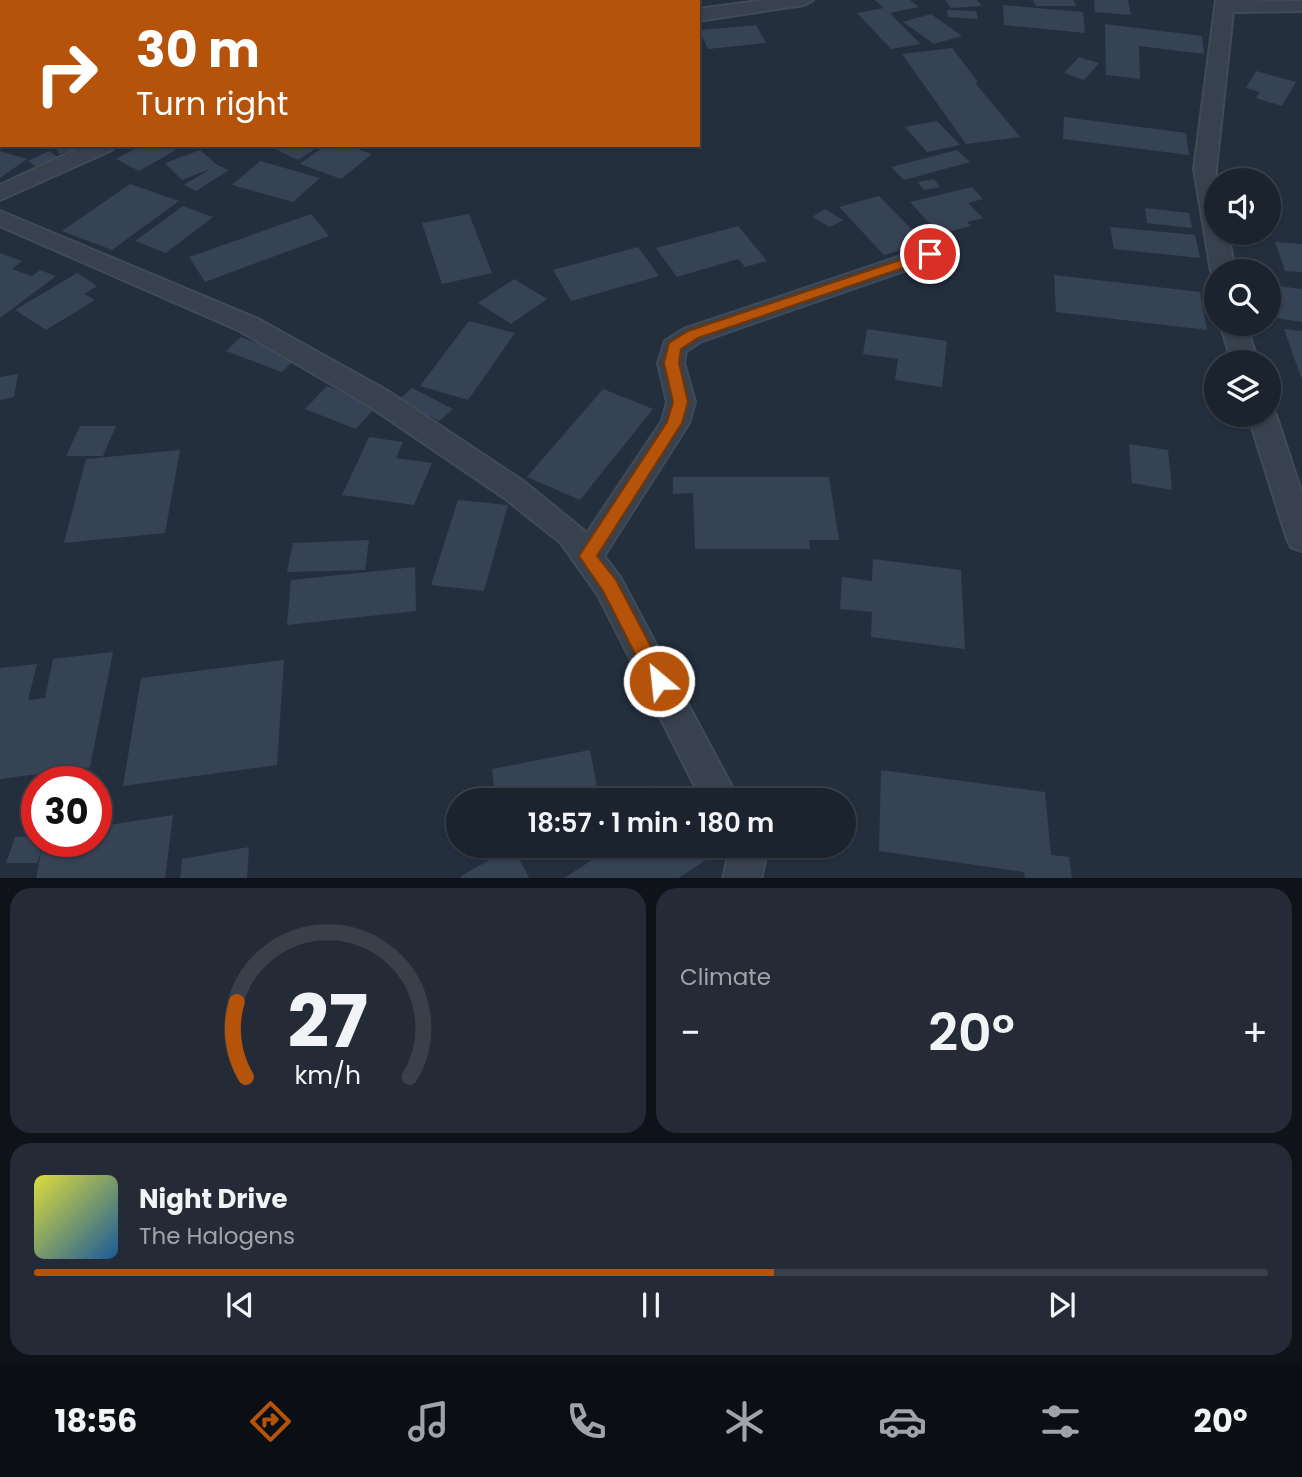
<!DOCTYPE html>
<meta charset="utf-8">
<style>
:root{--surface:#1b232e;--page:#242b36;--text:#f1f3f6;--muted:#a0a4aa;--line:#39404a;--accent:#b45309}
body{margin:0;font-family:Poppins,sans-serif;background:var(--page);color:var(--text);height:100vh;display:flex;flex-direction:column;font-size:26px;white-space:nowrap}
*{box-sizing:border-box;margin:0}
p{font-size:23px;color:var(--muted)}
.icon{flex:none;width:38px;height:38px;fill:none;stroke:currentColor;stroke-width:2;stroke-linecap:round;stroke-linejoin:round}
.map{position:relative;height:878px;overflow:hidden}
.sheet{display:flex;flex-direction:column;gap:10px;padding:10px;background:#0f1319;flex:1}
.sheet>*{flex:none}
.guide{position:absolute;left:0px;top:0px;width:700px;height:147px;box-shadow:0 2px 5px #0004,0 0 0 2px var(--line);background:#b45309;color:#fff;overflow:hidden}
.controls{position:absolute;left:1204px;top:168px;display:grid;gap:14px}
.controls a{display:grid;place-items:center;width:77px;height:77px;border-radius:50%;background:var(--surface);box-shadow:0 2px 5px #0004,0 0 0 2px var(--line);font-size:35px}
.speed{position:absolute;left:21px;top:766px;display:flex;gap:14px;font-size:35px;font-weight:700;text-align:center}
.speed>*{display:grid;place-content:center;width:91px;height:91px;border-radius:50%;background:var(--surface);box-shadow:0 2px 5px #0004,0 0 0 2px var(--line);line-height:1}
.speed .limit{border:10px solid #d22;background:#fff;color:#111}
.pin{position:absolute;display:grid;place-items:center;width:60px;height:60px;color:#fff;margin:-30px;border:4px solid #fff;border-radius:50%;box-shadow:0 2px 7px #0007}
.me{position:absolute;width:77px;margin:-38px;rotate:332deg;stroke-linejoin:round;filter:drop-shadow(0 0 5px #0008)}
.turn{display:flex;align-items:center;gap:24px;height:147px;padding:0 21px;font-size:32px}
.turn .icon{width:91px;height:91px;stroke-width:2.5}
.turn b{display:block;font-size:49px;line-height:60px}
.big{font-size:52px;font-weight:600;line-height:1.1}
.sheet .card{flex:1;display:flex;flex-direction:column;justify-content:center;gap:10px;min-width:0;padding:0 24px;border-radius:21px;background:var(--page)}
.sheet .dial{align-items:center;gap:0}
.dial svg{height:182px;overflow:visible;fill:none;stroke:var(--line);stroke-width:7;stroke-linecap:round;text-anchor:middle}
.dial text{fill:var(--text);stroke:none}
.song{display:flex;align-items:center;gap:21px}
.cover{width:84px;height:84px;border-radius:10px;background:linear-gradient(135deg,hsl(60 70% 55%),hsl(210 70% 35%))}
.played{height:7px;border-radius:4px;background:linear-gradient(90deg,var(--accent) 60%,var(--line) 60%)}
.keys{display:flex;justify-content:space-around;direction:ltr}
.heat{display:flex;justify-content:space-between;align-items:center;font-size:38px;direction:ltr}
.sheet .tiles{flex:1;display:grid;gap:10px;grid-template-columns:1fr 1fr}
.card:last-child{grid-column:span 2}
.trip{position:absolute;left:446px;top:788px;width:410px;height:70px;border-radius:35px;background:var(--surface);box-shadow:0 2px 5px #0004,0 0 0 2px var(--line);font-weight:600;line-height:70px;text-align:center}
.tabs{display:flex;height:112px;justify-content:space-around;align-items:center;background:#0b0e12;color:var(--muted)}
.tabs .icon{width:49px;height:49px}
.tabs .selected{color:var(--accent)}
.tabs b{font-size:32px;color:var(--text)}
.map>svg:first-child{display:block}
</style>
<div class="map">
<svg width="1302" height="879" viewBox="0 0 1302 879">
<rect width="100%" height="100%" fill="#242f3e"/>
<!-- building -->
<path fill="#364354" d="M875,0H910L919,7L890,13L920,44L891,49L857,13L884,8Z
M945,0H977L982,6L951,8Z
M1033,0H1073L1076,6H1036Z
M1094,0H1128L1131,15L1095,12Z
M1003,5L1083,12L1085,33L1004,25Z
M947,10L976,11L978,19L948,17Z
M931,14L962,36L934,44L903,22Z
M1105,24L1202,36L1204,54L1139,46L1140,79L1106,75Z
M756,25L766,43L708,49L699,30Z
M952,48L978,82L975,83L1020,137L966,144L902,54Z
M1079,57L1099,63L1084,80L1064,73Z
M1256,71L1296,82L1282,106L1256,98L1260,92L1246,88Z
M1064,117L1186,133L1189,155L1063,139Z
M937,121L960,145L927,152L905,127Z
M54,145H85V146L59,154Z
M141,145H167L176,150L139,171L116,159Z
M278,145H321L298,160L273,148Z
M326,145H346L372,154L341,179L300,164Z
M200,150L217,165L229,170L196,191L184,185L210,169L182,180L165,163Z
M957,150L970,162L904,180L891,167Z
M0,151L27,159L0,178Z
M49,151L59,158L38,168L28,161Z
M260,161L320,178L293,202L232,185Z
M934,179L940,187L924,190L918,182Z
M130,184L179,201L112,250L62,231Z
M972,187L983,199L968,203L983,218L967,222L971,226L939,234L910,202Z
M879,196L925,243L884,255L839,207Z
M183,206L213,217L166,253L135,241Z
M1145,208L1189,213L1192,228L1147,223Z
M825,209L843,220L830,227L812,217Z
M311,214L329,236L205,282L189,257Z
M469,214L492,273L442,284L422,223Z
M738,226L767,261L745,267L738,259L677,277L656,248Z
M1110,227L1195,235L1200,258L1114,249Z
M1275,242L1302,244V272L1285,271Z
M638,247L659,276L571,301L553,270Z
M0,253L22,261L12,269L32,276L40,270L56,276L0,318Z
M77,273L97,286L84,294L95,300L46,330L15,310Z
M1054,275L1200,292L1207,330L1056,312Z
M514,279L547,299L511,324L478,303Z
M1269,285L1302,289V322L1275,318Z
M469,321L515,333L468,400L420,386Z
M867,329L947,341L942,387L895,380L898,359L863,354Z
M1284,329L1302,331V380Z
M241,337L296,358L282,372L226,351Z
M18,374L14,397L0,400V377Z
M327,386L377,406L356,429L305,409Z
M412,388L453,409L439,421L398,400Z
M603,389L653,409L580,500L527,477Z
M80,426H116L103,456H66Z
M369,437L403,442L396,458L432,463L414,505L342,495Z
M1129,444L1168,450L1172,490L1132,483Z
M180,450L165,533L64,543L86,459Z
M673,477H829L839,540H809L810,549H695L693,493L673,494Z
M458,500L508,505L484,591L431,585Z
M369,540L365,570L287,572L293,543Z
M873,559L961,570L965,649L871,637L872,612L840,609L842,577L872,581Z
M415,567L416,611L287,625L291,580Z
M113,652L90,767L0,779V668L37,664L28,700L45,698L53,659Z
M284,660L277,765L123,786L141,678Z
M590,750L598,792L556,800H496L492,769Z
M881,770L1045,792L1051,855L1069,857L1072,879H1025L1024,872L879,851Z
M652,785L663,800H627Z
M173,815L165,879H36L42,848L37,863H6L15,837L37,836V842H96V827Z
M604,845H695L706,860L677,879H563L607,850Z
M249,847L247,879H180L182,859Z
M512,847L530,879H462L461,876Z"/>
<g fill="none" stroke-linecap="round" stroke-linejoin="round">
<defs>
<path id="minor" d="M71,0H89V2H71Z
M360,0H380L359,2Z
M765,0H813L804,5L698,21V9Z
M1216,0L1302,1V11L1233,12L1216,169V233H1228L1235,271H1216V277L1211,271L1194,169Z
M86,145H115L112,150L0,200V185Z
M0,211L258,319L386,390L523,481L587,533L662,421L667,402L658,363L665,341L684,329L922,249L930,247L938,249L942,254L938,259L702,341L686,351L684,363L695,402L689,423L604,556L620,577L739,800H702L598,595L561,543L503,497L366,404L240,331L0,226Z
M1220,324H1246L1258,362H1232Z
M1269,407L1276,415L1302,494V551L1291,547L1287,539L1248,415H1269Z
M727,845H764L767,852L761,879H723L729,852Z"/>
</defs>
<!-- minor casing -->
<use href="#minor" stroke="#414a57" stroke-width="4"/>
<!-- minor -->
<use href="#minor" fill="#38414e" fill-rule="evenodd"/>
</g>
<!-- route -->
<path fill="#b45309" stroke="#753606" stroke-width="2" d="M930,250L937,254L935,257L698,338L681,349L679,363L688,402L682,423L597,556L616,580L669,681L666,687L659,689L652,687L603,591L579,556L667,422L673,402L664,363L669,343L688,331Z"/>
</svg>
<div class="controls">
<a><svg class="icon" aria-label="sound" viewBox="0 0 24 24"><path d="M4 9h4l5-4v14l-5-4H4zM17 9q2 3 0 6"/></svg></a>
<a><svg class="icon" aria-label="search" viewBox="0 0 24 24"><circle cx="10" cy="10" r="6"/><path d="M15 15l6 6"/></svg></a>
<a><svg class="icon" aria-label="layers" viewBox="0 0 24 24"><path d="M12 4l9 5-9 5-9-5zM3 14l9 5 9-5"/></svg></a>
</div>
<div class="speed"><div class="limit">30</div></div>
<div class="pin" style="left:930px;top:254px;background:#d93025"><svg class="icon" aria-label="arrive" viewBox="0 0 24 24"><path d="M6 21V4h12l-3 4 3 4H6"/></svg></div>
<svg class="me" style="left:659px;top:681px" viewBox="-20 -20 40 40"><circle r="17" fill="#b45309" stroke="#fff" stroke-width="3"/><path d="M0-11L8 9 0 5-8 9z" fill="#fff"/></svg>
<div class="trip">18:57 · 1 min · 180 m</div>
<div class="guide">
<div class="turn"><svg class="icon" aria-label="right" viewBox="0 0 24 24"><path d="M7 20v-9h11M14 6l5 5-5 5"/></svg><div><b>30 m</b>Turn right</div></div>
</div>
</div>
<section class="sheet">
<div class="tiles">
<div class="card dial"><svg viewBox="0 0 100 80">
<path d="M14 69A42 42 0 1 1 86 69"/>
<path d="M14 69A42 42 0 0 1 10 36" stroke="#b45309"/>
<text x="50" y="56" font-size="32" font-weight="700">27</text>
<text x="50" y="72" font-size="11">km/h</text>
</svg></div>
<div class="card"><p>Climate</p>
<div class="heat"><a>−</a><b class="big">20°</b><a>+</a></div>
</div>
<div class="card">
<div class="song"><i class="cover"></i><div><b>Night Drive</b><p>The Halogens</p></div></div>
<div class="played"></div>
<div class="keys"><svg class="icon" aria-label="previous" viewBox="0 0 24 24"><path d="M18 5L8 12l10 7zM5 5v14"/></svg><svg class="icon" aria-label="pause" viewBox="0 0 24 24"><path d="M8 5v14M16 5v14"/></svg><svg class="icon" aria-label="next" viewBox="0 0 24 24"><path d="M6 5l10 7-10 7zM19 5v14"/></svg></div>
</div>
</div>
</section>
<nav class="tabs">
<b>18:56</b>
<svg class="icon selected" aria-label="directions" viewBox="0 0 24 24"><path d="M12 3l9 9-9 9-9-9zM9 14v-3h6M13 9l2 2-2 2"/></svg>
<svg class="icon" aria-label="music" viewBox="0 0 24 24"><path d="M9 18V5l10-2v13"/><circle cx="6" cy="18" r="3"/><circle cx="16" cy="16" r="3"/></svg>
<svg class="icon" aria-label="phone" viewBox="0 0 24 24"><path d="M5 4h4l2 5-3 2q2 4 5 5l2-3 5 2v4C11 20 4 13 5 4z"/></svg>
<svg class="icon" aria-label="climate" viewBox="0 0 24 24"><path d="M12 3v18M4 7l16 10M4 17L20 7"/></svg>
<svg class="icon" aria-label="car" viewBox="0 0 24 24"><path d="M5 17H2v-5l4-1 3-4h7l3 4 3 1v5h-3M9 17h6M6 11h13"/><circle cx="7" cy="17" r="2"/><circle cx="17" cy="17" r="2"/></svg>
<svg class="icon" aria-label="filters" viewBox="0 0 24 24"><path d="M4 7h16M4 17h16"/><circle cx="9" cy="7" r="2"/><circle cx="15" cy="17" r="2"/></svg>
<b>20°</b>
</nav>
